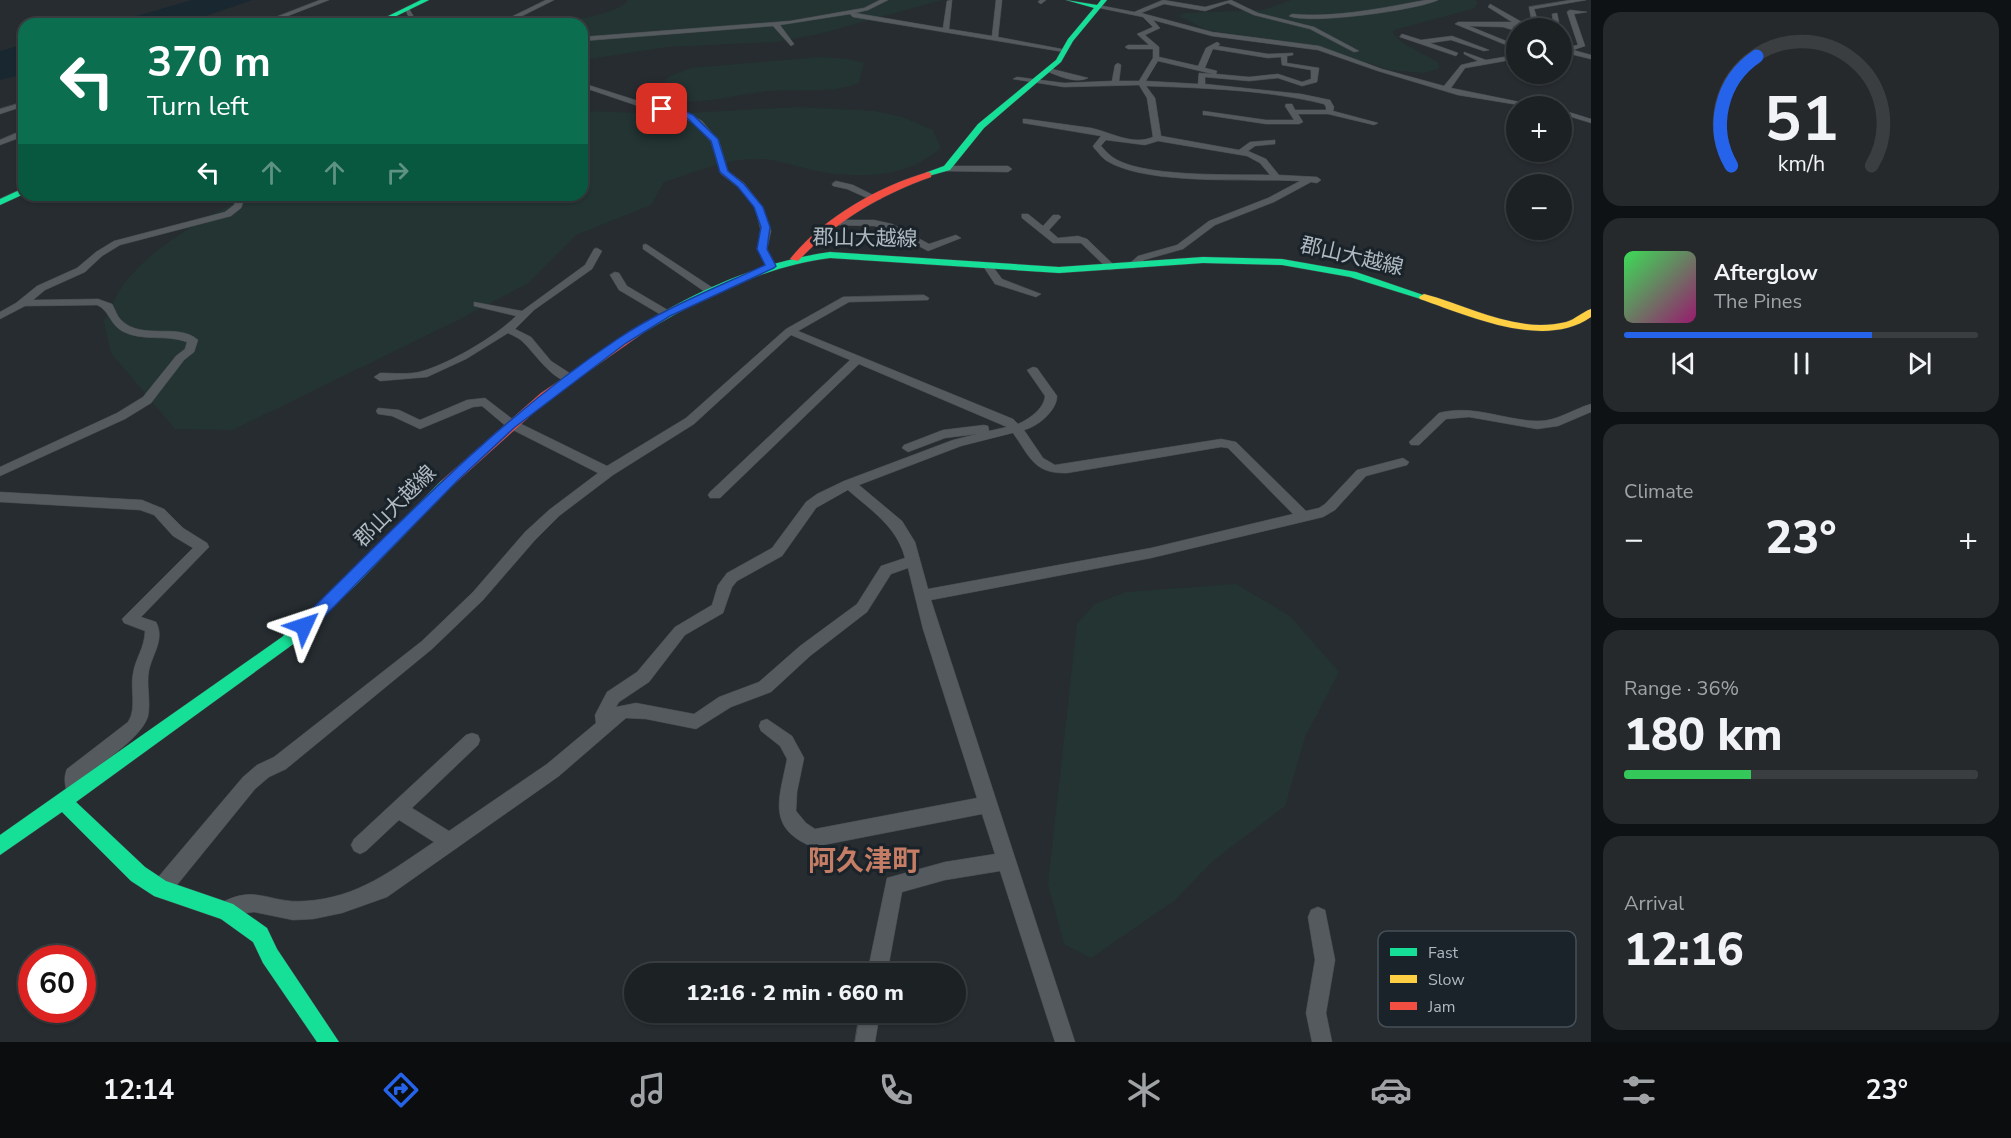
<!DOCTYPE html>
<meta charset="utf-8">
<style>
:root{--surface:#1c2124;--page:#25292c;--text:#f1f3f6;--muted:#a0a3a6;--line:#3a3e41;--accent:#2563eb}
body{margin:0;font-family:"Nunito Sans","Noto Sans JP",sans-serif;background:var(--page);color:var(--text);height:100vh;display:flex;flex-direction:column;font-size:22px;white-space:nowrap}
*{box-sizing:border-box;margin:0}
p{font-size:20px;color:var(--muted)}
.icon{flex:none;width:33px;height:33px;fill:none;stroke:currentColor;stroke-width:2;stroke-linecap:round;stroke-linejoin:round}
.map{position:relative;flex:1;overflow:hidden}
.sheet{display:flex;flex-direction:column;gap:12px;padding:12px;background:#0f1214;width:420px}
.sheet>*{flex:none}
.hud{position:absolute;left:18px;top:18px;width:570px;height:183px;border-radius:18px;box-shadow:0 2px 4px #0004,0 0 0 2px var(--line);background:#0b6e4f;color:#fff;overflow:hidden}
.tools{position:absolute;left:1506px;top:18px;display:grid;gap:12px}
.tools a{display:grid;place-items:center;width:66px;height:66px;border-radius:50%;background:var(--surface);box-shadow:0 2px 4px #0004,0 0 0 2px var(--line);font-size:30px}
.speed{position:absolute;left:18px;top:945px;display:flex;gap:12px;font-size:30px;font-weight:700;text-align:center}
.speed>*{display:grid;place-content:center;width:78px;height:78px;border-radius:50%;background:var(--surface);box-shadow:0 2px 4px #0004,0 0 0 2px var(--line);line-height:1}
.speed .limit{border:9px solid #d22;background:#fff;color:#111}
.pin{position:absolute;display:grid;place-items:center;width:51px;height:51px;color:#fff;margin:-26px;border-radius:12px;box-shadow:0 3px 9px #0006}
.me{position:absolute;width:66px;margin:-33px;rotate:48deg;stroke-linejoin:round;filter:drop-shadow(0 0 4px #0008)}
.turn{display:flex;align-items:center;gap:21px;height:126px;padding:0 30px;font-size:27px}
.turn .icon{width:78px;height:78px;stroke-width:2.5}
.turn b{display:block;font-size:42px;line-height:51px}
.lanes{display:flex;align-items:center;height:57px;padding:0 30px;background:#0003;justify-content:center;gap:30px;direction:ltr}
.lanes .off{opacity:.35}
.big{font-size:45px;font-weight:800;line-height:1.1}
.sheet .tile{flex:1;display:flex;flex-direction:column;justify-content:center;gap:9px;min-width:0;padding:0 21px;border-radius:18px;background:var(--page)}
.sheet .dial{align-items:center;gap:0}
.dial svg{height:156px;overflow:visible;fill:none;stroke:var(--line);stroke-width:7;stroke-linecap:round;text-anchor:middle}
.dial text{fill:var(--text);stroke:none}
.song{display:flex;align-items:center;gap:18px}
.cover{width:72px;height:72px;border-radius:9px;background:linear-gradient(135deg,hsl(130 70% 55%),hsl(320 70% 35%))}
.played{height:6px;border-radius:3px;background:linear-gradient(90deg,var(--accent) 70%,var(--line) 70%)}
.keys{display:flex;justify-content:space-around;direction:ltr}
.heat{display:flex;justify-content:space-between;align-items:center;font-size:33px;direction:ltr}
.charge{height:9px;border-radius:4px;background:linear-gradient(90deg,#34c759 36%,var(--line) 0)}
.trip{position:absolute;left:624px;top:963px;width:342px;height:60px;border-radius:30px;background:var(--surface);box-shadow:0 2px 4px #0004,0 0 0 2px var(--line);font-weight:800;line-height:60px;text-align:center}
.dock{display:flex;height:96px;justify-content:space-around;align-items:center;background:#0b0d0e;color:var(--muted)}
.dock .icon{width:42px;height:42px}
.dock .selected{color:var(--accent)}
.dock b{font-size:27px;color:var(--text)}
main{display:flex;flex:1;min-height:0}
.map>svg:first-child{display:block}
</style>
<main>
<div class="map">
<svg width="1591" height="1042" viewBox="0 0 1591 1042">
<rect width="100%" height="100%" fill="#262c30"/>
<!-- green -->
<path fill="#233433" d="M628,0H942L819,34L775,42L667,47L589,59H582V24H554C571,20 619,14 628,0Z
M1291,0H1475L1478,2L1475,8L1394,30L1393,33L1401,42L1438,62L1439,68L1424,73L1390,70L1311,45L1206,30L1179,16L1185,13L1263,10Z
M821,57L848,59L864,63L859,83C826,95 801,88 768,91C733,94 691,109 658,97L657,93L668,77L691,68Z
M798,107L875,111L902,117L933,130L941,148C907,176 872,178 829,173C806,171 784,160 761,159C729,157 694,173 664,182L651,205L576,235L527,284L456,321L233,430L175,429L111,353L104,321C110,309 116,295 124,284C154,244 206,218 249,195H582V111L671,114Z
M1236,584L1290,616L1339,672L1305,737L1285,806L1214,860L1174,901L1091,958L1064,944L1048,884L1077,624L1095,604L1126,592Z"/>
<!-- water -->
<path fill="#182730" d="M192,0H252L183,24H109Z
M24,44V74L0,80V51Z"/>
<g fill="none" stroke-linecap="round" stroke-linejoin="round">
<defs>
<path id="street" d="M320,0H329L267,24H258Z
M546,0H554L514,20L468,24L511,17Z
M880,0H888L868,10L855,13L943,28L947,1L952,0L949,29L992,36L996,0H1002L998,37L1067,50L1064,52L853,17L850,14L780,25L794,44L791,46L773,26L582,41V37L790,21L864,8Z
M1040,0H1046L1041,4L1038,2Z
M1163,0L1205,7L1231,0L1258,13L1314,27L1359,51L1354,52L1310,29L1254,15L1228,3L1205,11L1164,4L1141,13L1212,32L1319,46L1382,69L1444,86L1461,65L1478,61L1464,54V52L1486,60L1516,55V59L1465,68L1451,88L1539,106H1525L1458,95L1378,71L1318,50L1212,36L1153,20L1160,28L1145,35L1159,47V57L1198,66L1206,48L1217,42L1220,44L1218,46L1268,54L1293,53V55L1287,56V63L1319,68L1317,82L1302,86L1278,78L1249,81L1205,77V84L1301,94L1330,100L1334,107L1333,111L1378,123L1374,125L1328,114H1298L1303,122L1299,124H1266L1206,115H1203V111L1266,120H1294L1285,106L1286,104H1292L1295,110H1326V107L1324,104C1267,90 1205,88 1146,86L1155,98L1161,136L1239,150L1250,142L1275,140V144L1255,146L1248,151L1266,159L1279,175L1317,177L1321,180L1317,183L1311,182L1274,202L1215,225L1183,249L1144,260L1135,268H1129V264L1138,256L1177,245L1209,221L1268,198L1300,181C1251,178 1148,186 1107,161C1102,158 1098,152 1094,148L1093,146L1101,136L1023,123V119H1026C1048,122 1069,125 1091,128C1111,132 1132,146 1153,137L1147,98L1139,85L1064,87L1013,79L1017,77L1064,83L1112,81L1115,65L1118,63L1121,65L1119,81H1139L1153,58V49H1128L1125,47L1128,45H1149L1137,34L1153,27L1143,17L1095,7L1098,5L1134,12ZM1213,49L1268,58L1281,57L1282,65L1311,70V79L1302,82L1278,74L1249,77L1216,74L1217,71L1205,68ZM1158,61L1213,74L1199,73L1198,84L1146,81ZM1106,140L1145,145L1158,141L1247,156L1260,163L1270,175C1234,174 1138,178 1111,156C1107,153 1104,149 1101,146Z
M1426,0H1438C1418,10 1308,25 1289,16L1292,14C1336,18 1382,8 1426,0Z
M1571,0H1586L1534,9L1539,24L1554,26L1552,14L1557,13L1560,28L1512,26L1518,28L1516,31L1503,27L1469,26L1516,45V49L1455,24L1458,22H1512L1488,7L1490,4L1520,21L1532,23L1529,7Z
M408,7L418,24H412L405,9Z
M1570,10L1587,12L1574,14L1585,46L1573,50L1591,55V59L1562,52V48L1578,45L1567,12Z
M1402,34L1421,40L1452,36L1489,50L1484,51L1451,40L1430,43L1458,53L1456,56L1400,37Z
M1048,68L1088,78C1075,84 1059,76 1046,71V69Z
M582,83L654,106L680,108L702,121L719,141L728,171L744,183L763,207L771,231L767,249L776,266L774,268H768L757,249L761,231L755,207L738,187L721,174L711,142L696,125L675,112L650,110L582,87Z
M24,102V106L0,114V109Z
M1562,110L1591,119V123L1562,114Z
M21,131H24V136L0,145V140Z
M946,166H1008L1012,169L1008,172L943,171V167Z
M836,181L853,185L881,199L874,201L847,189L833,186L832,184Z
M238,195H246L241,208L231,216L120,245L102,256L85,272L45,290L33,300L98,299L112,304C115,309 117,316 121,320C142,341 178,322 198,340L194,352L184,360L151,403L125,419L0,476V467L117,413L143,397L176,356L185,349L187,342C166,334 142,342 122,331C110,324 109,310 97,305L25,306L0,319V312L16,303L37,286L77,268L96,252L114,241L225,212L234,205Z
M1022,214H1028L1043,226L1053,215H1059L1061,217L1049,230L1058,238L1078,236L1087,239L1117,268L1109,270L1081,243H1053L1022,218Z
M835,220H874L892,224L929,244L956,235L961,238L928,251L886,228L874,226L832,225L830,223Z
M646,244L716,290V294H708L643,249V245Z
M597,248L602,251L592,269L534,310L515,329L531,337L551,361L574,376V382C556,385 536,355 525,344C521,339 514,336 508,333L466,359L427,377L380,381L374,377L380,373C393,373 410,375 423,371C452,362 495,337 516,316L474,306V302L522,311L585,265L594,249Z
M988,263L991,264L1002,279L1041,294L1036,297L995,284L983,266Z
M615,272L619,273L627,286L671,312V316H663L619,290L610,275Z
M924,295L929,298L928,300L849,302L798,331L1013,419L1018,424C1029,419 1044,409 1045,396L1027,370L1033,367L1037,368L1057,396C1057,411 1037,427 1024,430L1043,458L1055,465L1221,439L1236,442L1306,511L1319,508L1325,504L1357,470L1403,458L1409,462L1407,465L1366,476L1335,510L1323,517L1151,558L931,600L1075,1042H1055L1000,871L945,880L902,892L887,974H867L887,878L945,862L995,854L982,814L813,847C765,828 780,797 787,759L780,746L761,731L759,726L761,721L767,719L792,736L804,758L797,792L796,811L806,823L815,829L977,798L923,629L908,568L891,574L867,612L810,656L771,692L731,707L696,729L646,719L626,718L559,776L387,897L342,913L313,919L293,920L254,912L239,914L226,921L219,918L216,911L219,904C256,883 269,904 305,901C358,898 392,870 434,842L399,820L366,851L360,854L354,851L351,845L354,839L466,735L472,733L478,735L480,740L478,745L412,808L449,831L547,764L596,723L595,715L607,692L637,672L675,627L712,605L718,585L727,573L772,548L806,502L817,494L844,481L953,440L977,434L945,438L908,452L902,448L904,445L943,430L984,425L988,426L989,431L1007,427L859,364L720,498H710L708,495L710,492L850,360L791,335L694,424L613,475L559,516L535,540L483,600L432,649L286,769L269,777L255,789L168,896L161,898L154,896L152,889L154,882L243,777L257,765L274,757L422,641L473,592L525,532L549,510L598,473L507,427L482,406L473,407L420,429L392,416L378,414L376,411L378,408L399,410L420,420L467,400L485,398L515,421L607,466L686,418L786,329L843,297ZM1013,433C1030,457 1034,474 1067,473L1221,447L1228,448L1293,514L1151,548L928,589L915,542L902,521L859,485L961,446ZM848,490C872,511 897,527 905,558L881,566L857,604L800,646L759,682L719,697L694,714L636,703L616,707L619,702L649,682L685,635L723,613L732,587L737,581L782,556L816,508Z
M1591,404V412L1558,426L1537,429L1469,417L1446,419L1419,445H1411L1409,442L1439,413C1473,404 1503,420 1537,421C1556,422 1573,409 1591,404Z
M0,492L142,500L164,509L183,528L207,543L209,547L141,617L156,622C165,639 153,653 149,670C146,685 151,701 148,716C142,738 100,764 82,778L84,791L81,797L75,799L69,797C65,788 63,778 67,769L128,722C137,708 130,689 133,674C135,659 145,647 145,631L124,623L122,619L193,548L173,536L154,515L140,510L0,502Z
M1318,907L1325,910L1335,960L1326,1013L1332,1042H1312L1306,1013L1315,960L1308,917L1311,910Z
M860,1012H880L875,1042H855Z"/>
<path id="fast" d="M421,0H429L380,24H372Z
M1066,0L1097,5L1101,0H1107L1073,41L1061,62L984,128L950,170L925,177V173L944,166L978,124L1056,60L1068,39L1094,8Z
M24,188V194L0,205V199Z
M830,252L1059,267L1203,257L1282,259L1356,272L1429,297L1424,300L1350,277L1282,265L1203,263L1059,273L830,258C762,267 704,297 646,331L642,332L637,329C646,320 661,314 672,307C722,280 773,260 830,252Z
M446,479L452,484L451,487L356,585L292,645L76,802L145,867L166,881L233,904L267,928L277,949L339,1042H317L263,963L253,942L221,919L154,896L131,881L62,812L0,855V835L282,637L346,577L441,481Z"/>
<path id="slow" d="M1424,294C1470,306 1517,334 1566,322C1576,319 1582,312 1591,309V317C1544,350 1469,316 1420,299L1419,297Z"/>
<path id="jam" d="M928,172L931,173V177C880,195 836,221 798,261L790,259C823,218 877,187 928,172Z
M642,326L646,327V331L549,399L451,487H441L440,484L441,481L541,393Z"/>
</defs>
<!-- street casing -->
<use href="#street" stroke="#43494d" stroke-width="1"/>
<!-- fast casing -->
<use href="#fast" stroke="#43494d" stroke-width="1"/>
<!-- slow casing -->
<use href="#slow" stroke="#43494d" stroke-width="1"/>
<!-- jam casing -->
<use href="#jam" stroke="#43494d" stroke-width="1"/>
<!-- street -->
<use href="#street" fill="#555a5f" fill-rule="evenodd"/>
<!-- fast -->
<use href="#fast" fill="#16e098" fill-rule="evenodd"/>
<!-- slow -->
<use href="#slow" fill="#ffcf43" fill-rule="evenodd"/>
<!-- jam -->
<use href="#jam" fill="#f24e42" fill-rule="evenodd"/>
</g>
<!-- route -->
<path fill="#2563eb" stroke="#184099" stroke-width="1.5" d="M662,107L680,109L693,115L718,139L728,171L744,184L763,207L770,227L767,249L776,266L774,268L670,316L626,343L515,427L458,480L310,631H299L297,626L299,622C401,521 499,418 619,338C664,308 716,288 765,265L757,249L761,227L754,207L738,187L720,172L711,141L688,119L675,113L659,111Z"/>
<g text-anchor="middle" dominant-baseline="central" stroke-width="6" stroke-linejoin="round" paint-order="stroke">
<!-- street labels -->
<g font-size="21" fill="#afb9c1" stroke="#1a2329">
<text transform="translate(865 238) rotate(1)">郡山大越線</text>
<text transform="translate(1352 256) rotate(13)">郡山大越線</text>
<text transform="translate(395 506) rotate(-45)">郡山大越線</text>
</g>
<!-- near-quarter labels -->
<g font-size="28" font-weight="bold" fill="#c67d65" stroke="#1a2329">
<text x="864" y="861">阿久津町</text>
</g>
</g>
<!-- legend -->
<rect x="1378" y="931" width="198" height="96" rx="9" fill="#1a2329" stroke="#475057" stroke-width="1.5"/>
<rect x="1390" y="948" width="27" height="8" fill="#16e098"/>
<rect x="1390" y="975" width="27" height="8" fill="#ffcf43"/>
<rect x="1390" y="1002" width="27" height="8" fill="#f24e42"/>
<g font-size="16" fill="#afb9c1">
<text x="1428" y="958">Fast</text>
<text x="1428" y="985">Slow</text>
<text x="1428" y="1012">Jam</text>
</g>
</svg>
<div class="tools">
<a><svg class="icon" aria-label="search" viewBox="0 0 24 24"><circle cx="10" cy="10" r="6"/><path d="M15 15l6 6"/></svg></a>
<a>+</a>
<a>−</a>
</div>
<div class="speed"><div class="limit">60</div></div>
<div class="pin" style="left:662px;top:109px;background:#d93025"><svg class="icon" aria-label="arrive" viewBox="0 0 24 24"><path d="M6 21V4h12l-3 4 3 4H6"/></svg></div>
<svg class="me" style="left:304px;top:626px" viewBox="-20 -20 40 40"><path d="M0-17L14 15 0 8-14 15z" fill="#2563eb" stroke="#fff" stroke-width="4"/></svg>
<div class="trip">12:16 · 2 min · 660 m</div>
<div class="hud">
<div class="turn"><svg class="icon" aria-label="left" viewBox="0 0 24 24"><path d="M17 20v-9H6M10 6l-5 5 5 5"/></svg><div><b>370 m</b>Turn left</div></div>
<div class="lanes"><svg class="icon" aria-label="left" viewBox="0 0 24 24"><path d="M17 20v-9H6M10 6l-5 5 5 5"/></svg><svg class="icon off" aria-label="ahead" viewBox="0 0 24 24"><path d="M12 20V5M6 11l6-6 6 6"/></svg><svg class="icon off" aria-label="ahead" viewBox="0 0 24 24"><path d="M12 20V5M6 11l6-6 6 6"/></svg><svg class="icon off" aria-label="right" viewBox="0 0 24 24"><path d="M7 20v-9h11M14 6l5 5-5 5"/></svg></div>
</div>
</div>
<section class="sheet">
<div class="tile dial"><svg viewBox="0 0 100 80">
<path d="M14 69A42 42 0 1 1 86 69"/>
<path d="M14 69A42 42 0 0 1 27 13" stroke="#2563eb"/>
<text x="50" y="56" font-size="32" font-weight="700">51</text>
<text x="50" y="72" font-size="11">km/h</text>
</svg></div>
<div class="tile">
<div class="song"><i class="cover"></i><div><b>Afterglow</b><p>The Pines</p></div></div>
<div class="played"></div>
<div class="keys"><svg class="icon" aria-label="previous" viewBox="0 0 24 24"><path d="M18 5L8 12l10 7zM5 5v14"/></svg><svg class="icon" aria-label="pause" viewBox="0 0 24 24"><path d="M8 5v14M16 5v14"/></svg><svg class="icon" aria-label="next" viewBox="0 0 24 24"><path d="M6 5l10 7-10 7zM19 5v14"/></svg></div>
</div>
<div class="tile"><p>Climate</p>
<div class="heat"><a>−</a><b class="big">23°</b><a>+</a></div>
</div>
<div class="tile"><p>Range · 36%</p><b class="big">180 km</b><div class="charge"></div></div>
<div class="tile"><p>Arrival</p><b class="big">12:16</b></div>
</section>
</main>
<nav class="dock">
<b>12:14</b>
<svg class="icon selected" aria-label="directions" viewBox="0 0 24 24"><path d="M12 3l9 9-9 9-9-9zM9 14v-3h6M13 9l2 2-2 2"/></svg>
<svg class="icon" aria-label="music" viewBox="0 0 24 24"><path d="M9 18V5l10-2v13"/><circle cx="6" cy="18" r="3"/><circle cx="16" cy="16" r="3"/></svg>
<svg class="icon" aria-label="phone" viewBox="0 0 24 24"><path d="M5 4h4l2 5-3 2q2 4 5 5l2-3 5 2v4C11 20 4 13 5 4z"/></svg>
<svg class="icon" aria-label="climate" viewBox="0 0 24 24"><path d="M12 3v18M4 7l16 10M4 17L20 7"/></svg>
<svg class="icon" aria-label="car" viewBox="0 0 24 24"><path d="M5 17H2v-5l4-1 3-4h7l3 4 3 1v5h-3M9 17h6M6 11h13"/><circle cx="7" cy="17" r="2"/><circle cx="17" cy="17" r="2"/></svg>
<svg class="icon" aria-label="filters" viewBox="0 0 24 24"><path d="M4 7h16M4 17h16"/><circle cx="9" cy="7" r="2"/><circle cx="15" cy="17" r="2"/></svg>
<b>23°</b>
</nav>
